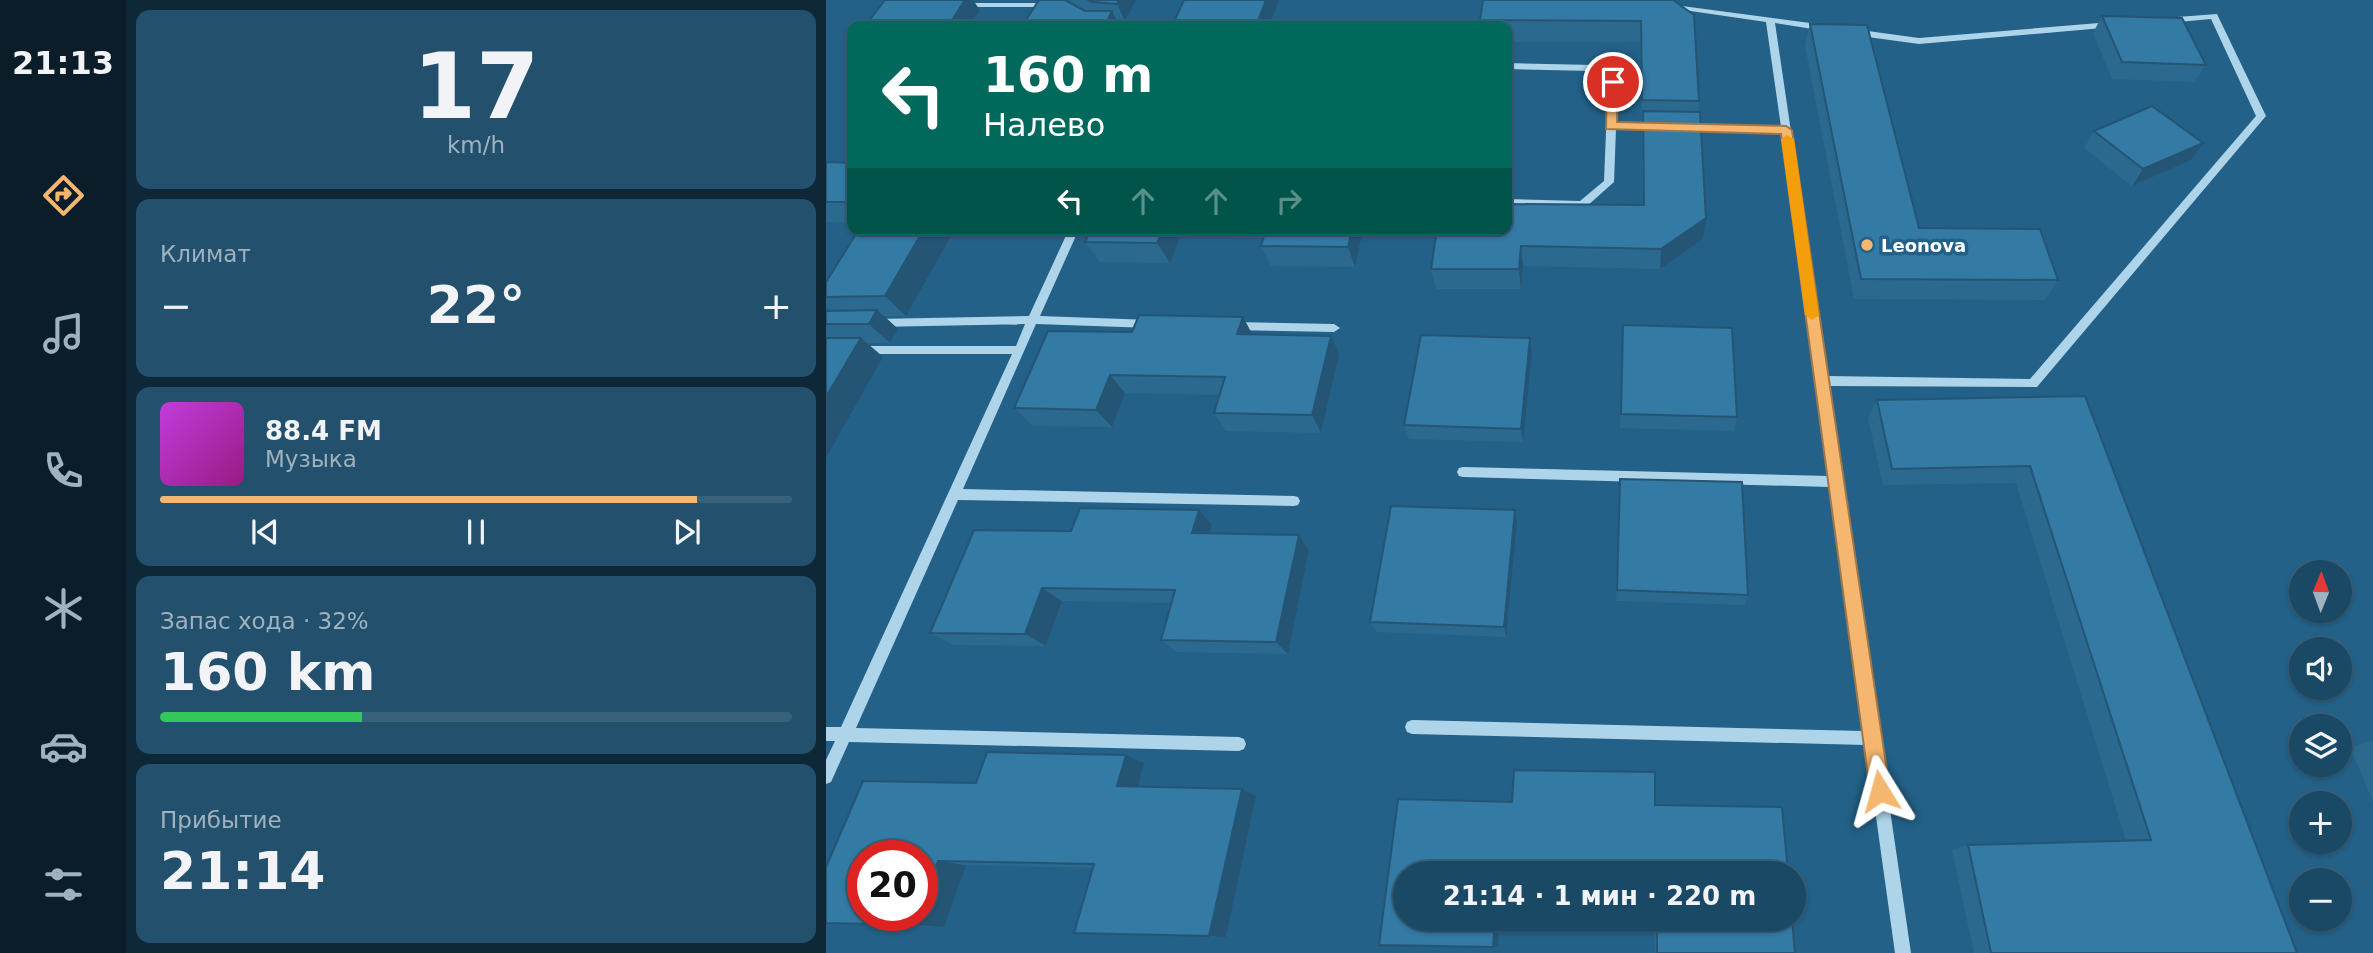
<!DOCTYPE html>
<html lang="ru">
<meta charset="utf-8">
<style>
:root{--surface:#1a4966;--page:#23506c;--text:#f1f3f6;--muted:#9fb2bf;--line:#38617a;--accent:#f5b770}
body{margin:0;font-family:"DejaVu Sans",sans-serif;background:var(--page);color:var(--text);height:100vh;display:flex;flex-direction:column;font-size:26px;white-space:nowrap}
*{box-sizing:border-box;margin:0}
p{font-size:23px;color:var(--muted)}
.icon{flex:none;width:38px;height:38px;fill:none;stroke:currentColor;stroke-width:2;stroke-linecap:round;stroke-linejoin:round}
.map{position:relative;flex:1;overflow:hidden}
.panel{display:flex;flex-direction:column;gap:10px;padding:10px;background:#0e2838;width:700px}
.panel>*{flex:none}
.top-card{position:absolute;left:21px;top:21px;width:665px;height:214px;border-radius:14px;box-shadow:0 2px 5px #0004,0 0 0 2px var(--line);background:#00695c;color:#fff;overflow:hidden}
.needle{width:46px;rotate:1deg}
.controls{position:absolute;left:1463px;top:560px;display:grid;gap:14px}
.controls a{display:grid;place-items:center;width:63px;height:63px;border-radius:50%;background:var(--surface);box-shadow:0 2px 5px #0004,0 0 0 2px var(--line);font-size:35px}
.speed{position:absolute;left:21px;top:840px;display:flex;gap:14px;font-size:35px;font-weight:700;text-align:center}
.speed>*{display:grid;place-content:center;width:91px;height:91px;border-radius:50%;background:var(--surface);box-shadow:0 2px 5px #0004,0 0 0 2px var(--line);line-height:1}
.speed .limit{border:10px solid #d22;background:#fff;color:#111}
.pin{position:absolute;display:grid;place-items:center;width:60px;height:60px;color:#fff;margin:-30px;border:4px solid #fff;border-radius:50%;box-shadow:0 2px 7px #0007}
.me{position:absolute;width:77px;margin:-38px;rotate:352deg;stroke-linejoin:round;filter:drop-shadow(0 0 5px #0008)}
.turn{display:flex;align-items:center;gap:24px;height:147px;padding:0 21px;font-size:32px}
.turn .icon{width:91px;height:91px;stroke-width:2.5}
.turn b{display:block;font-size:49px;line-height:60px}
.lanes{display:flex;align-items:center;height:66px;padding:0 21px;background:#0003;justify-content:center;gap:35px;direction:ltr}
.lanes .off{opacity:.35}
.big{font-size:52px;font-weight:700;line-height:1.1}
.panel .card{flex:1;display:flex;flex-direction:column;justify-content:center;gap:10px;min-width:0;padding:0 24px;border-radius:14px;background:var(--page)}
.panel .dial{align-items:center;gap:0}
.dial b{font-size:91px;line-height:1}
.song{display:flex;align-items:center;gap:21px}
.cover{width:84px;height:84px;border-radius:10px;background:linear-gradient(135deg,hsl(290 70% 55%),hsl(310 70% 35%))}
.played{height:7px;border-radius:4px;background:linear-gradient(90deg,var(--accent) 85%,var(--line) 85%)}
.keys{display:flex;justify-content:space-around;direction:ltr}
.heat{display:flex;justify-content:space-between;align-items:center;font-size:38px;direction:ltr}
.charge{height:10px;border-radius:5px;background:linear-gradient(90deg,#34c759 32%,var(--line) 0)}
.trip{position:absolute;left:567px;top:861px;width:413px;height:70px;border-radius:35px;background:var(--surface);box-shadow:0 2px 5px #0004,0 0 0 2px var(--line);font-weight:700;line-height:70px;text-align:center}
main{display:flex;flex:1;min-height:0}
.tab-bar{display:flex;flex-direction:column;width:126px;justify-content:space-around;align-items:center;background:#0a1d29;color:var(--muted)}
.tab-bar .icon{width:49px;height:49px}
.tab-bar .on{color:var(--accent)}
.tab-bar b{font-size:32px;color:var(--text)}
.map>svg:first-child{display:block}
</style>
<main>
<nav class="tab-bar">
<b>21:13</b>
<svg class="icon on" aria-label="directions" viewBox="0 0 24 24"><path d="M12 3l9 9-9 9-9-9zM9 14v-3h6M13 9l2 2-2 2"/></svg>
<svg class="icon" aria-label="music" viewBox="0 0 24 24"><path d="M9 18V5l10-2v13"/><circle cx="6" cy="18" r="3"/><circle cx="16" cy="16" r="3"/></svg>
<svg class="icon" aria-label="phone" viewBox="0 0 24 24"><path d="M5 4h4l2 5-3 2q2 4 5 5l2-3 5 2v4C11 20 4 13 5 4z"/></svg>
<svg class="icon" aria-label="climate" viewBox="0 0 24 24"><path d="M12 3v18M4 7l16 10M4 17L20 7"/></svg>
<svg class="icon" aria-label="car" viewBox="0 0 24 24"><path d="M5 17H2v-5l4-1 3-4h7l3 4 3 1v5h-3M9 17h6M6 11h13"/><circle cx="7" cy="17" r="2"/><circle cx="17" cy="17" r="2"/></svg>
<svg class="icon" aria-label="filters" viewBox="0 0 24 24"><path d="M4 7h16M4 17h16"/><circle cx="9" cy="7" r="2"/><circle cx="15" cy="17" r="2"/></svg>
</nav>
<section class="panel">
<div class="card dial"><b>17</b><p>km/h</p></div>
<div class="card"><p>Климат</p>
<div class="heat"><a>−</a><b class="big">22°</b><a>+</a></div>
</div>
<div class="card">
<div class="song"><i class="cover"></i><div><b>88.4 FM</b><p>Музыка</p></div></div>
<div class="played"></div>
<div class="keys"><svg class="icon" aria-label="previous" viewBox="0 0 24 24"><path d="M18 5L8 12l10 7zM5 5v14"/></svg><svg class="icon" aria-label="pause" viewBox="0 0 24 24"><path d="M8 5v14M16 5v14"/></svg><svg class="icon" aria-label="next" viewBox="0 0 24 24"><path d="M6 5l10 7-10 7zM19 5v14"/></svg></div>
</div>
<div class="card"><p>Запас хода · 32%</p><b class="big">160 km</b><div class="charge"></div></div>
<div class="card"><p>Прибытие</p><b class="big">21:14</b></div>
</section>
<div class="map">
<svg width="1547" height="953" viewBox="0 0 1547 953">
<rect width="100%" height="100%" fill="#236188"/>
<g fill="none" stroke-linecap="round" stroke-linejoin="round">
<!-- minor -->
<path fill="#aed4ea" fill-rule="evenodd" d="M118,0H128L132,3H225L229,5L225,7H130Z
M841,4L999,25L1003,28L999,31L949,23L1001,376L1204,379L1430,116L1385,19L1341,23L1338,22V18L1391,14L1440,116L1211,387L1002,386L1085,953H1069L1040,745L586,734L581,732L579,727L581,722L586,720L1038,731L1004,487L637,477L633,476L631,472L633,468L637,467L1003,476L955,133L859,131L854,128L859,125L955,127L940,22L844,8L840,6Z
M1285,22L1289,25L1288,27L1093,44L1027,35L1023,32L1027,29L1093,38Z
M681,63L768,65L791,82L790,123L830,124L835,127L830,130L790,129L788,182L760,207L681,206V199L754,201L778,181L782,83L766,71L681,69Z
M243,229H253L214,316L325,320L330,324L325,328L210,324L137,489L468,496L472,497L474,501L472,505L468,506L132,500L30,728L413,737L418,739L420,744L418,749L413,751L23,742L5,782L0,784V760L9,741H0V727H15L186,354H0V346H190L199,324L49,327L44,323L49,319L203,316Z
M406,322L508,324L514,328L508,332L406,330L401,326Z"/>
</g>
<!-- wall -->
<path fill="#2c698e" d="M213,0H310L299,21L291,20L294,26Z
M847,0L873,101L872,112L877,239L834,269L697,266L695,289H610L605,269L817,205L814,42H681V26H655L654,20Z
M1276,16L1380,65L1368,82L1286,79L1267,33Z
M984,24L1093,228L1232,280L1219,300L1028,299L979,46Z
M1268,131L1377,143L1365,160L1306,186L1258,148Z
M0,162L26,163V223L0,222Z
M33,229H129L80,316H58L72,329L64,343H41L57,357L0,458V311H6L0,306V282Z
M265,229H537L529,267L445,266L435,246L437,238L354,237L344,263L274,262L259,242Z
M417,317L426,334L513,354L495,433L400,431L388,413L393,395L299,393L286,427L207,426L188,408L306,332Z
M797,325L911,417L908,431L794,428Z
M704,338L706,353L697,442L583,439L578,425Z
M1259,396L1471,953H1148L1126,850L1142,845L1300,841L1190,483L1057,485L1042,418L1051,400Z
M794,479L922,595L918,605L790,601Z
M689,510L691,522L680,637L551,632L544,622Z
M386,525L384,533L473,535L483,550L462,654L351,652L335,640L346,603L236,601L220,646L128,645L104,633L245,531Z
M1547,741V802L1524,747Z
M300,755L318,763L312,787L430,796L400,937L248,933L267,868L140,865L118,927L0,924V867L150,783Z
M828,919H966L969,953H829Z"/>
<!-- shaded-wall -->
<path fill="#245574" d="M139,0H147L154,10L143,26H122Z
M293,0H310L299,21L291,4Z
M440,0H453L443,26H430Z
M286,11L294,26H279Z
M1377,143L1365,160L1306,186L1317,169Z
M880,218L877,239L834,269L835,249Z
M98,229H129L80,316L59,296Z
M337,229H350L354,237L344,263L331,243Z
M526,229H537L529,267L522,247Z
M695,246L697,266L695,289L693,269Z
M51,310L72,329L64,343L43,324Z
M417,317L427,336L411,334Z
M505,336L513,354L495,433L486,415Z
M35,338L57,357L0,458V397Z
M704,338L706,353L697,442L695,429Z
M284,375L299,393L286,427L270,410Z
M373,510L386,525L380,548L366,533Z
M689,510L691,522L680,637L678,627Z
M473,535L483,550L462,654L450,642Z
M216,588L236,601L220,646L199,634Z
M300,755L318,763L310,794L291,786Z
M416,789L430,796L400,937L383,936Z
M112,861L140,865L118,927L88,925L92,915H96V903Z
M669,919H674L672,947H667Z"/>
<!-- building -->
<path fill="#337aa5" stroke="#245574" stroke-width="2" d="M59,0H139L122,26H39Z
M213,0H239L259,11H286L279,26H196Z
M262,0H293L291,4L267,2Z
M358,0H440L430,26H346Z
M657,0H847L868,15L873,101L816,100L815,21L654,20Z
M1276,16L1356,18L1380,65L1296,62Z
M984,24L1041,25L1093,228L1214,229L1232,280L1035,279Z
M1326,106L1377,143L1317,169L1268,131Z
M817,111L874,112L880,218L835,249L695,246L693,269H605L611,229H681V204L818,205Z
M0,162L26,163V202H0Z
M33,229H98L59,296L0,297V282Z
M265,229H337L331,243L259,242Z
M440,229H526L522,247L435,246Z
M51,310L43,324H0V311Z
M313,315L417,317L411,334L505,336L486,415L388,413L399,377L284,375L270,410L188,408L222,331L306,332Z
M797,325L906,328L911,417L795,414Z
M595,335L704,338L695,429L578,425Z
M0,338H35L0,397Z
M1259,396L1471,953H1165L1142,845L1325,840L1204,466L1066,469L1051,400Z
M794,479L916,482L922,595L791,590Z
M565,506L689,510L678,627L544,622Z
M254,508L373,510L366,533L473,535L450,642L335,640L349,590L216,588L199,634L104,633L148,530L245,531Z
M161,752L300,755L291,786L416,789L383,936L248,933L268,864L112,861L96,903V856H37V915H92L88,925L0,923V867L37,781L150,783Z
M688,770L829,772V805L956,807L962,873H579V919H669L667,947L553,945L572,799L686,802Z
M831,919H966L969,953H831Z"/>
<!-- route -->
<path fill="#f5b770" stroke="#9f7749" stroke-width="2" d="M787,78L792,82L791,122L960,126L966,130L1064,791L1061,798L1054,801L1047,798L1044,791L955,134L780,129L781,82Z"/>
<!-- slow -->
<path fill="#f59e0b" d="M961,135L968,139L993,315L986,320L979,315L955,139Z"/>
<!-- markers -->
<circle fill="#f5b770" stroke="#236188" stroke-width="2.5" cx="1041" cy="245" r="7"/>
<g text-anchor="middle" dominant-baseline="central" stroke-width="7" stroke-linejoin="round" paint-order="stroke">
<!-- poi labels -->
<g font-size="18" font-weight="bold" fill="#fff" stroke="#236188" text-anchor="start">
<text x="1055" y="245">Leonova</text>
</g>
</g>
</svg>
<div class="controls">
<a><svg class="needle" viewBox="-14 -14 28 28"><path d="M0-13l5 13h-10z" fill="#e53935"/><path d="M0 13l5-13h-10z" fill="#9fb2bf"/></svg></a>
<a><svg class="icon" aria-label="sound" viewBox="0 0 24 24"><path d="M4 9h4l5-4v14l-5-4H4zM17 9q2 3 0 6"/></svg></a>
<a><svg class="icon" aria-label="layers" viewBox="0 0 24 24"><path d="M12 4l9 5-9 5-9-5zM3 14l9 5 9-5"/></svg></a>
<a>+</a>
<a>−</a>
</div>
<div class="speed"><div class="limit">20</div></div>
<div class="pin" style="left:787px;top:82px;background:#d93025"><svg class="icon" aria-label="arrive" viewBox="0 0 24 24"><path d="M6 21V4h12l-3 4 3 4H6"/></svg></div>
<svg class="me" style="left:1054px;top:791px" viewBox="-20 -20 40 40"><path d="M0-17L14 15 0 8-14 15z" fill="#f5b770" stroke="#fff" stroke-width="4"/></svg>
<div class="trip">21:14 · 1 мин · 220 m</div>
<div class="top-card">
<div class="turn"><svg class="icon" aria-label="left" viewBox="0 0 24 24"><path d="M17 20v-9H6M10 6l-5 5 5 5"/></svg><div><b>160 m</b>Налево</div></div>
<div class="lanes"><svg class="icon" aria-label="left" viewBox="0 0 24 24"><path d="M17 20v-9H6M10 6l-5 5 5 5"/></svg><svg class="icon off" aria-label="ahead" viewBox="0 0 24 24"><path d="M12 20V5M6 11l6-6 6 6"/></svg><svg class="icon off" aria-label="ahead" viewBox="0 0 24 24"><path d="M12 20V5M6 11l6-6 6 6"/></svg><svg class="icon off" aria-label="right" viewBox="0 0 24 24"><path d="M7 20v-9h11M14 6l5 5-5 5"/></svg></div>
</div>
</div>
</main>
